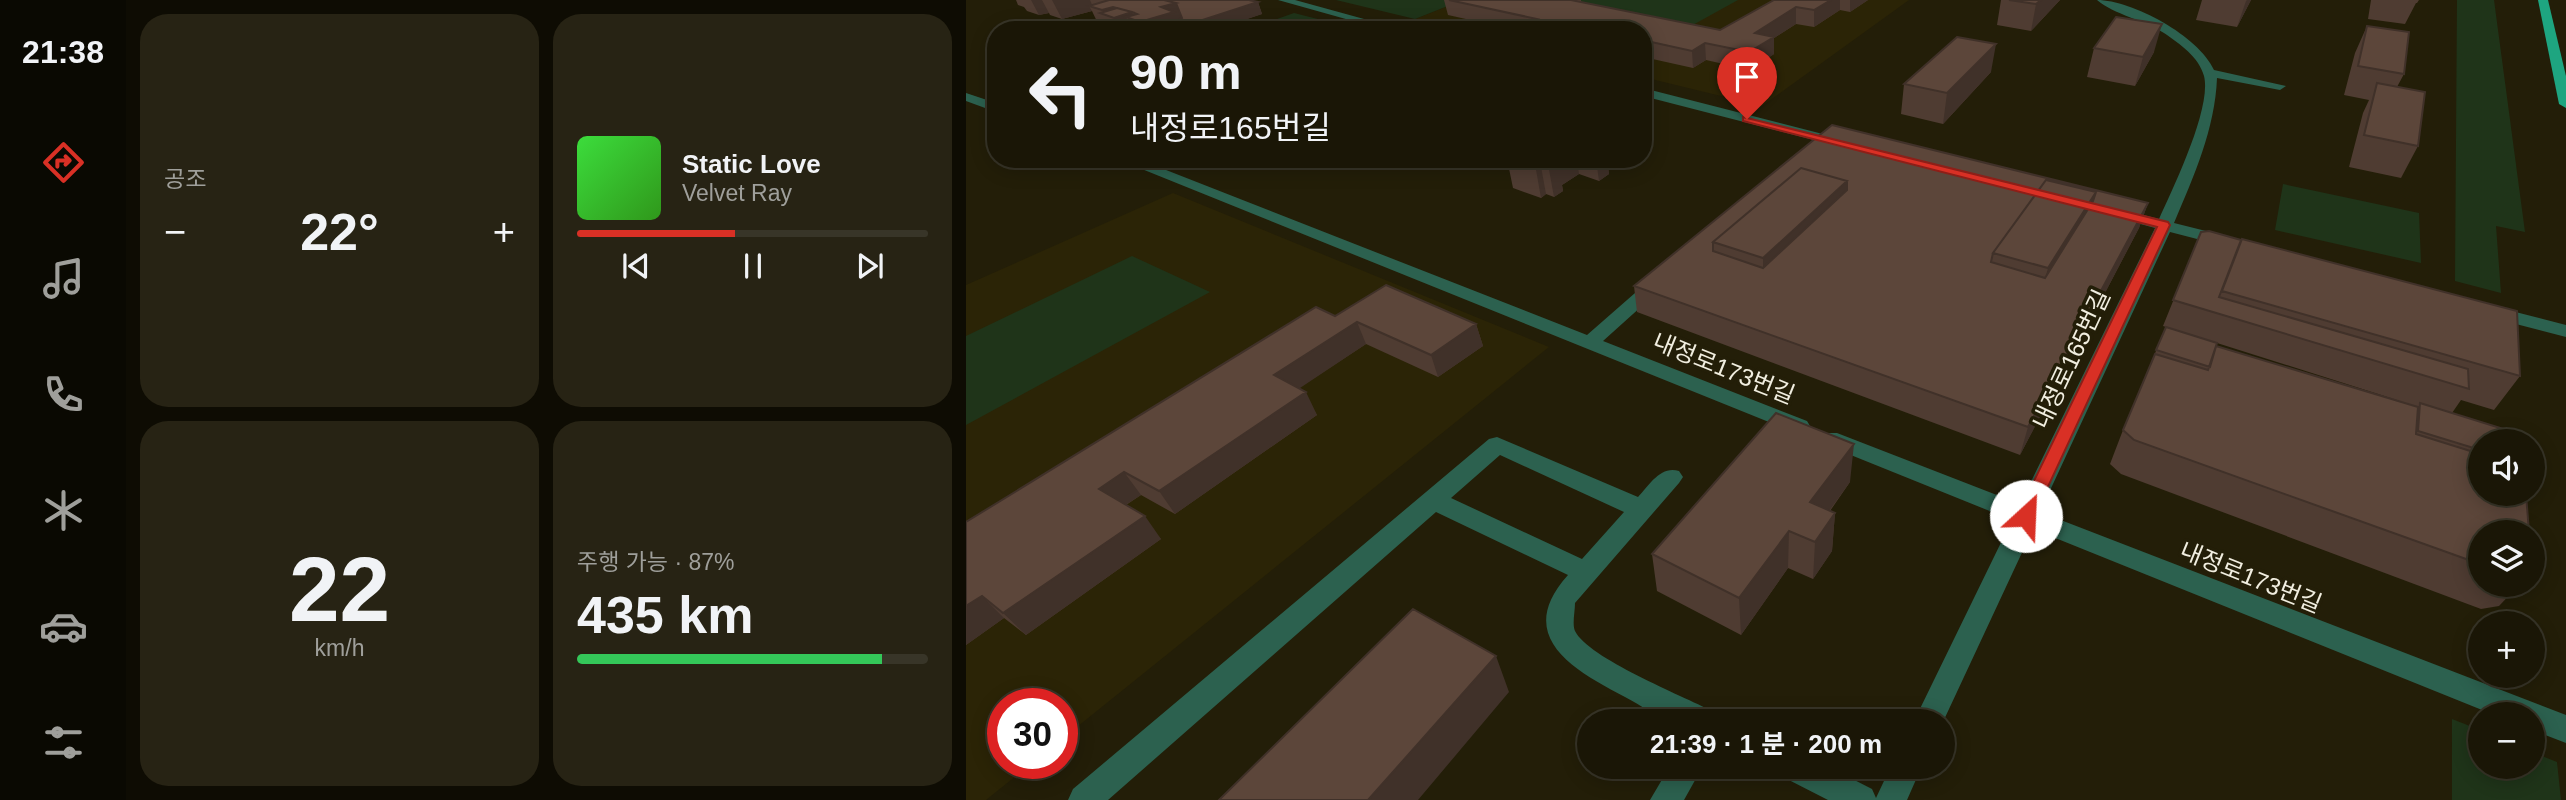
<!DOCTYPE html>
<html lang="ko">
<meta charset="utf-8">
<style>
:root{--surface:#1a1606;--page:#272314;--text:#f1f3f6;--muted:#9f9f9b;--line:#383528;--accent:#d93025}
body{margin:0;font-family:Arial,"Noto Sans KR",sans-serif;background:var(--page);color:var(--text);height:100vh;display:flex;flex-direction:column;font-size:26px;white-space:nowrap}
*{box-sizing:border-box;margin:0}
p{font-size:23px;color:var(--muted)}
.icon{flex:none;width:38px;height:38px;fill:none;stroke:currentColor;stroke-width:2;stroke-linecap:round;stroke-linejoin:round}
.map{position:relative;flex:1;overflow:hidden}
.panel{display:flex;flex-direction:column;gap:14px;padding:14px;background:#0e0c03;width:840px}
.panel>*{flex:none}
.banner{position:absolute;left:21px;top:21px;width:665px;height:147px;border-radius:28px;box-shadow:0 4px 18px #0003,0 0 0 2px var(--line);background:#1a1606;color:var(--text);overflow:hidden}
.buttons{position:absolute;left:1502px;top:429px;display:grid;gap:14px}
.buttons a{display:grid;place-items:center;width:77px;height:77px;border-radius:50%;background:var(--surface);box-shadow:0 4px 18px #0003,0 0 0 2px var(--line);font-size:35px}
.speed{position:absolute;left:21px;top:688px;display:flex;gap:14px;font-size:35px;font-weight:700;text-align:center}
.speed>*{display:grid;place-content:center;width:91px;height:91px;border-radius:50%;background:var(--surface);box-shadow:0 4px 18px #0003,0 0 0 2px var(--line);line-height:1}
.speed .limit{border:10px solid #d22;background:#fff;color:#111}
.pin{position:absolute;display:grid;place-items:center;width:60px;height:60px;color:#fff;margin:-72px -30px;border-radius:50% 50% 50% 0;rotate:-45deg;box-shadow:0 0 7px #0007}
.pin .icon{rotate:45deg}
.me{position:absolute;width:77px;margin:-38px;rotate:25deg;stroke-linejoin:round;filter:drop-shadow(0 0 5px #0008)}
.turn{display:flex;align-items:center;gap:24px;height:147px;padding:0 28px;font-size:32px}
.turn .icon{width:91px;height:91px;stroke-width:2.5}
.turn b{display:block;font-size:49px;line-height:60px}
.big{font-size:52px;font-weight:700;line-height:1.1}
.panel .tile{flex:1;display:flex;flex-direction:column;justify-content:center;gap:10px;min-width:0;padding:0 24px;border-radius:28px;background:var(--page)}
.panel .dial{align-items:center;gap:0}
.dial b{font-size:91px;line-height:1}
.song{display:flex;align-items:center;gap:21px}
.cover{width:84px;height:84px;border-radius:10px;background:linear-gradient(135deg,hsl(120 70% 55%),hsl(110 70% 35%))}
.played{height:7px;border-radius:4px;background:linear-gradient(90deg,var(--accent) 45%,var(--line) 45%)}
.keys{display:flex;justify-content:space-around;direction:ltr}
.heat{display:flex;justify-content:space-between;align-items:center;font-size:38px;direction:ltr}
.charge{height:10px;border-radius:5px;background:linear-gradient(90deg,#34c759 87%,var(--line) 0)}
.panel .tiles{flex:1;display:grid;gap:14px;grid-template-columns:repeat(2,1fr)}
.trip{position:absolute;left:611px;top:709px;width:378px;height:70px;border-radius:35px;background:var(--surface);box-shadow:0 4px 18px #0003,0 0 0 2px var(--line);font-weight:700;line-height:70px;text-align:center}
main{display:flex;flex:1;min-height:0}
.tab-bar{display:flex;flex-direction:column;width:126px;justify-content:space-around;align-items:center;background:#0a0902;color:var(--muted)}
.tab-bar .icon{width:49px;height:49px}
.tab-bar .on{color:var(--accent)}
.tab-bar b{font-size:32px;color:var(--text)}
.map>svg:first-child{display:block}
</style>
<main>
<nav class="tab-bar">
<b>21:38</b>
<svg class="icon on" aria-label="directions" viewBox="0 0 24 24"><path d="M12 3l9 9-9 9-9-9zM9 14v-3h6M13 9l2 2-2 2"/></svg>
<svg class="icon" aria-label="music" viewBox="0 0 24 24"><path d="M9 18V5l10-2v13"/><circle cx="6" cy="18" r="3"/><circle cx="16" cy="16" r="3"/></svg>
<svg class="icon" aria-label="phone" viewBox="0 0 24 24"><path d="M5 4h4l2 5-3 2q2 4 5 5l2-3 5 2v4C11 20 4 13 5 4z"/></svg>
<svg class="icon" aria-label="climate" viewBox="0 0 24 24"><path d="M12 3v18M4 7l16 10M4 17L20 7"/></svg>
<svg class="icon" aria-label="car" viewBox="0 0 24 24"><path d="M5 17H2v-5l4-1 3-4h7l3 4 3 1v5h-3M9 17h6M6 11h13"/><circle cx="7" cy="17" r="2"/><circle cx="17" cy="17" r="2"/></svg>
<svg class="icon" aria-label="filters" viewBox="0 0 24 24"><path d="M4 7h16M4 17h16"/><circle cx="9" cy="7" r="2"/><circle cx="15" cy="17" r="2"/></svg>
</nav>
<section class="panel">
<div class="tiles">
<div class="tile"><p>공조</p>
<div class="heat"><a>−</a><b class="big">22°</b><a>+</a></div>
</div>
<div class="tile">
<div class="song"><i class="cover"></i><div><b>Static Love</b><p>Velvet Ray</p></div></div>
<div class="played"></div>
<div class="keys"><svg class="icon" aria-label="previous" viewBox="0 0 24 24"><path d="M18 5L8 12l10 7zM5 5v14"/></svg><svg class="icon" aria-label="pause" viewBox="0 0 24 24"><path d="M8 5v14M16 5v14"/></svg><svg class="icon" aria-label="next" viewBox="0 0 24 24"><path d="M6 5l10 7-10 7zM19 5v14"/></svg></div>
</div>
<div class="tile dial"><b>22</b><p>km/h</p></div>
<div class="tile"><p>주행 가능 · 87%</p><b class="big">435 km</b><div class="charge"></div></div>
</div>
</section>
<div class="map">
<svg width="1600" height="800" viewBox="0 0 1600 800">
<rect width="100%" height="100%" fill="#231e08"/>
<!-- built -->
<path fill="#2b2406" d="M497,0H943L796,106L677,77V30H490L449,19Z
M207,193L583,347L96,739V704H37V763H66L20,800H0V285Z"/>
<!-- green -->
<path fill="#1f3419" d="M370,0H497L449,19Z
M557,0H772L705,37Z
M1491,0H1528L1559,232L1530,226L1535,293L1489,281Z
M328,13L395,30H280Z
M1317,184L1453,213L1455,263L1309,230Z
M166,256L244,292L0,425V336Z
M1486,719L1514,730V766H1566V752L1591,762L1595,800H1486Z"/>
<g fill="none" stroke-linecap="round" stroke-linejoin="round">
<!-- minor -->
<path fill="#2c614f" fill-rule="evenodd" d="M312,0H329L438,30H419Z
M1131,0C1166,0 1233,36 1248,70L1320,86L1314,90L1251,78C1249,129 1228,176 1208,223L1268,238L1270,242L1262,247L1204,232L1074,512L1600,715V743L1566,730V714H1526L1067,529L976,724V721H948L1046,520L855,443L852,438L855,433H871L1054,504L1189,228L1145,216L1143,213L1151,208L1193,219C1207,188 1246,108 1238,76C1233,57 1214,44 1198,33C1178,20 1149,15 1131,0Z
M677,88L884,141L886,144L879,148L677,96Z
M0,93L30,103V112L0,101Z
M151,159H172L621,335L685,279H697L700,283L697,287L637,341L841,421L844,426L841,431H825Z
M1526,306L1600,325V337L1519,316L1517,312L1519,308Z
M531,437L672,497C683,485 695,465 713,471L717,477L713,483L609,603C609,612 606,624 609,631C622,658 717,696 746,711L751,721C737,721 721,724 707,721C692,718 673,704 659,697C607,670 547,636 602,575L470,512L142,800H102L107,789L523,439ZM534,455L658,512L616,559L485,498Z
M704,766H737L718,800H684Z
M813,766H861L906,789L910,798L925,766H956L941,800H862L817,777Z"/>
<!-- major -->
<path fill="#1ea580" fill-rule="evenodd" d="M1572,0H1582L1600,76V108L1593,104Z"/>
</g>
<!-- wall -->
<path fill="#4f3c32" fill-rule="evenodd" d="M50,0H283L292,2L296,14L248,30H135L126,11L96,19L84,15L83,13L73,15L61,11L58,7L52,5Z
M478,0H615V2L754,30L808,0H902L884,12L874,10L848,27L830,24L808,38V54L784,70L740,60L727,68L682,58L677,30H549L482,15Z
M1035,0H1094L1065,31L1031,25Z
M1236,0H1285L1271,27L1230,20Z
M1405,0H1453L1451,3H1450L1439,24L1402,19Z
M1401,26L1438,74L1431,87L1452,146L1435,178L1383,167L1397,113L1403,100L1378,95L1389,53Z
M1128,48L1188,52L1169,86L1121,77Z
M1025,72L977,124L935,114L938,84Z
M866,125L1182,203L1173,228L1054,455L671,312L668,286Z
M541,159H641L643,174L633,181L613,174L596,185L597,191L588,197L580,194L575,198L547,188Z
M1235,232L1554,376L1528,410L1495,400L1486,413L1514,441V584H1554L1533,606L1515,609L1155,474L1144,464L1157,430L1200,327L1209,330L1197,326ZM1251,343L1434,401L1250,346Z
M369,316L510,324L517,346L472,377L400,344L333,388L351,415L209,514L175,495L160,505L195,539L60,635L38,618L0,645V522Z
M884,482L864,511L869,513L866,551L847,579L822,568L775,635L691,591L686,554Z"/>
<!-- shaded-wall -->
<path fill="#403129" d="M65,0H76L83,13L73,15Z
M86,0H124L127,7L123,6L126,11L96,19Z
M865,0H874V10L848,27V10Z
M884,0H902L884,12Z
M1075,0H1094L1065,31L1070,4Z
M1281,0H1285L1271,27L1280,1Z
M292,2L296,14L248,30H178L174,22L195,7L210,3Z
M147,7L152,17L166,12L169,20L160,17L166,30H154L148,18L139,14L136,10Z
M830,7V24L808,38V54L784,70L783,52L789,33Z
M1196,24L1188,52L1169,86L1177,57Z
M681,41L682,58L677,61V43Z
M739,43L740,60L727,68L726,51Z
M1030,44L1025,72L977,124L981,93Z
M584,159H611L613,174L596,185L597,191L588,197L582,164Z
M630,159H641L643,174L633,181Z
M574,161L580,194L575,198L569,164Z
M881,181L879,215L797,294V258Z
M1130,192L1120,227L1072,304L1082,268Z
M1182,203L1173,228L1054,455L1062,427Z
M391,322L400,344L319,398L308,375Z
M510,324L517,346L472,377L465,355Z
M340,392L351,415L209,514L193,491Z
M888,444L884,482L842,540L844,502Z
M158,472L175,495L150,511L133,489Z
M869,513L866,551L847,579L849,542Z
M179,516L195,539L60,635L37,613Z
M823,531L822,568L775,635L773,598Z
M16,596L38,618L0,645V606Z
M530,656L543,692L452,800H402Z"/>
<!-- building -->
<path fill="#5c463a" stroke="#403129" stroke-width="2" fill-rule="evenodd" d="M143,0H198L210,3L195,7L208,12L174,22L160,17L171,14L166,12L147,7L136,10L123,6Z
M198,0H283L292,2L215,27L212,20L216,18L210,3Z
M483,0H605L754,30L808,0H865L848,10L830,7L789,33L808,37L783,52L739,43L726,51L681,41L677,43V30H591L561,23L571,19Z
M1043,0H1075L1070,4Z
M151,8L166,12L148,18L134,13Z
M1150,17L1196,24L1177,57L1128,48Z
M1401,26L1443,32L1438,74L1392,66Z
M991,37L1030,44L981,93L938,84Z
M1411,83L1459,92L1452,146L1398,135Z
M866,125L1182,203L1062,427L668,286ZM835,168L881,181V190L797,268L747,251V242ZM1080,180L1130,192L1127,201L1079,278L1025,262L1027,253Z
M553,159H589L582,164L574,161L569,164Z
M835,168L881,181L797,258L747,242Z
M1080,180L1130,192L1082,268L1027,253Z
M1243,231L1275,240L1253,297L1502,369L1503,389L1207,300L1235,232Z
M1276,239L1551,311L1554,376L1256,291Z
M420,285L510,324L465,355L391,322L308,375L340,392L193,491L158,472L133,489L179,516L37,613L16,596L0,606V522L350,307L369,316Z
M1200,327L1251,343L1244,367L1190,350Z
M1250,346L1452,407L1450,434L1514,454V494H1560L1563,532H1514V564L1168,440L1157,430L1189,354L1242,370Z
M1454,403L1560,436V441H1514V450L1452,431Z
M810,413L888,444L844,502L869,513L849,542L823,531L773,598L686,554Z
M447,609L530,656L402,800H253Z"/>
<!-- route -->
<path fill="#d93025" stroke="#8d1f18" stroke-width="2" d="M777,117L1202,222L1204,225L1066,521H1054L1051,516L1191,227L777,121Z"/>
<g text-anchor="middle" dominant-baseline="central" stroke-width="7" stroke-linejoin="round" paint-order="stroke">
<!-- street labels -->
<g font-size="24" fill="#f1eee0" stroke="#231e08">
<text transform="translate(1105 359) rotate(-65)">내정로165번길</text>
<text transform="translate(758 368) rotate(22)">내정로173번길</text>
<text transform="translate(1285 577) rotate(22)">내정로173번길</text>
</g>
</g>
</svg>
<div class="buttons">
<a><svg class="icon" aria-label="sound" viewBox="0 0 24 24"><path d="M4 9h4l5-4v14l-5-4H4zM17 9q2 3 0 6"/></svg></a>
<a><svg class="icon" aria-label="layers" viewBox="0 0 24 24"><path d="M12 4l9 5-9 5-9-5zM3 14l9 5 9-5"/></svg></a>
<a>+</a>
<a>−</a>
</div>
<div class="speed"><div class="limit">30</div></div>
<div class="pin" style="left:781px;top:119px;background:#d93025"><svg class="icon" aria-label="arrive" viewBox="0 0 24 24"><path d="M6 21V4h12l-3 4 3 4H6"/></svg></div>
<svg class="me" style="left:1060px;top:516px" viewBox="-20 -20 40 40"><circle r="19" fill="#fff"/><path d="M0-13L10 11 0 6-10 11z" fill="#d93025"/></svg>
<div class="trip">21:39 · 1 분 · 200 m</div>
<div class="banner">
<div class="turn"><svg class="icon" aria-label="left" viewBox="0 0 24 24"><path d="M17 20v-9H6M10 6l-5 5 5 5"/></svg><div><b>90 m</b>내정로165번길</div></div>
</div>
</div>
</main>
